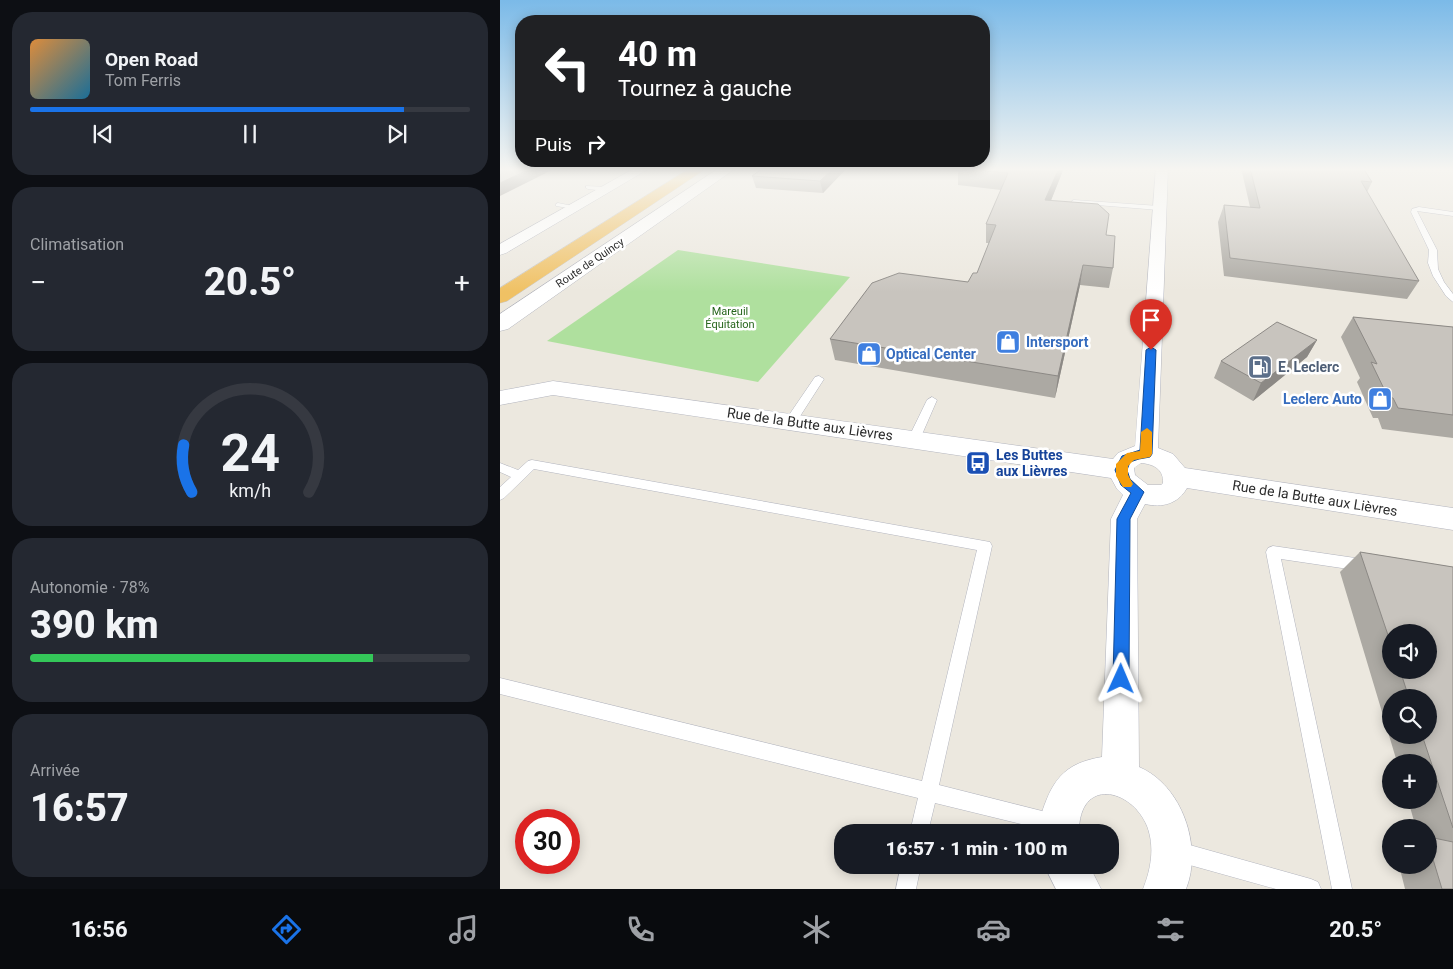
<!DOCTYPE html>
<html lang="fr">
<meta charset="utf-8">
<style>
:root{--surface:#171b24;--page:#242831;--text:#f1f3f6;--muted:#9ea1a6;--line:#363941;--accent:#1a73e8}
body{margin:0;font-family:Roboto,sans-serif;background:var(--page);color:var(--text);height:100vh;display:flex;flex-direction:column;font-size:19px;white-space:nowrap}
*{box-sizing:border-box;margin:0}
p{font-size:16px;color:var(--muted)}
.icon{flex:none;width:28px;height:28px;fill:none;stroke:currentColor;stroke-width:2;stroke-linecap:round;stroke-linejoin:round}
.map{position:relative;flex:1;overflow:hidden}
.drawer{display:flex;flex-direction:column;gap:12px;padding:12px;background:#0d0f14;width:500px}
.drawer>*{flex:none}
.guide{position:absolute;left:15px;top:15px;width:475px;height:152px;border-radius:20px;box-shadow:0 2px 12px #0003;background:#202124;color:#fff;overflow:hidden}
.tools{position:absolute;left:882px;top:624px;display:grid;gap:10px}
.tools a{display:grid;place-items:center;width:55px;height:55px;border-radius:50%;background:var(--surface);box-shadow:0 2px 12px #0003;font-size:25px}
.speed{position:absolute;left:15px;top:809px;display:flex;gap:10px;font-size:25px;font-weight:700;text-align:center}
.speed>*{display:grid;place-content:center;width:65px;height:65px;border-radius:50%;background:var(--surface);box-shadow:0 2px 12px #0003;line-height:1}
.speed .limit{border:8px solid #d22;background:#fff;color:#111}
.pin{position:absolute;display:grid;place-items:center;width:42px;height:42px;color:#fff;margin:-51px -21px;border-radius:50% 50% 50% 0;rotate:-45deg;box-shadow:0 0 5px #0007}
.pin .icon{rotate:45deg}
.me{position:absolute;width:55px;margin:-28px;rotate:1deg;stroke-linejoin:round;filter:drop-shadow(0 0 4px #0008)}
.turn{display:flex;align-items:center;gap:18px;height:105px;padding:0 20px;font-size:22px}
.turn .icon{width:65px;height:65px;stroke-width:2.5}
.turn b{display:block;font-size:35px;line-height:42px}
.then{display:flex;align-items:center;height:48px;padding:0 20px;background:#0003;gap:10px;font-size:19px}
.big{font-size:38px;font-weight:800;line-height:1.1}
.drawer .card{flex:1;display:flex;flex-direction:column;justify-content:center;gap:8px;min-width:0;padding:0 18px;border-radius:20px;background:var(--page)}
.drawer .dial{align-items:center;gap:0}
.dial svg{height:130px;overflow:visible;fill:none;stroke:var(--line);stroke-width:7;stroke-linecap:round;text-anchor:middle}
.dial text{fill:var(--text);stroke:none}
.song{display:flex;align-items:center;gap:15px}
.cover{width:60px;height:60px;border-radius:8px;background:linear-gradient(135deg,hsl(30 70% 55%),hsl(200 70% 35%))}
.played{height:5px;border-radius:2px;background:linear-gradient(90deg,var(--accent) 85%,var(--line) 85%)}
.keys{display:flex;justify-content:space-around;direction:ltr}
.heat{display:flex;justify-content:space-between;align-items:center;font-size:28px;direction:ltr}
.charge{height:8px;border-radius:4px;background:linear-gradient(90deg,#34c759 78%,var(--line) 0)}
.trip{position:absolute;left:334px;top:824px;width:285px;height:50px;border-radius:20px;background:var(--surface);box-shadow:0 2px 12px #0003;font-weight:800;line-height:50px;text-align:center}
.tabs{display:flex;height:80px;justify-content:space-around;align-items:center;background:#090b0e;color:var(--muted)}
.tabs .icon{width:35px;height:35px}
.tabs .active{color:var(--accent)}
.tabs b{font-size:22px;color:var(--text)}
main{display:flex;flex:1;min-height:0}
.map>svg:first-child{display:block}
</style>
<main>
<section class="drawer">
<div class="card">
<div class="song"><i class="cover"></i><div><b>Open Road</b><p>Tom Ferris</p></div></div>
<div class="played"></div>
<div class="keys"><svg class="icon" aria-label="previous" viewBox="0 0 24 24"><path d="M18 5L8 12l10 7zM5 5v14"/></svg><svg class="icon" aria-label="pause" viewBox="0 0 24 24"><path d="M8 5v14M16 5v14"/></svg><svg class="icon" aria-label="next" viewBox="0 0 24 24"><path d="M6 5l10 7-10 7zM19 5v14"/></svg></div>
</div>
<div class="card"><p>Climatisation</p>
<div class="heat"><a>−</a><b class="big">20.5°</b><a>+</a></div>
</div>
<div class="card dial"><svg viewBox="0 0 100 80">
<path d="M14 69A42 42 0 1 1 86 69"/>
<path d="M14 69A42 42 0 0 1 9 40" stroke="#1a73e8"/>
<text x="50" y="56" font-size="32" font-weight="700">24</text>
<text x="50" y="72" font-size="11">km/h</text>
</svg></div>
<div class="card"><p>Autonomie · 78%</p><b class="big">390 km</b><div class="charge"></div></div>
<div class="card"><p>Arrivée</p><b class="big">16:57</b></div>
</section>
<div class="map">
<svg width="953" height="889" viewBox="0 0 953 889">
<rect width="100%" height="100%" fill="#ece8df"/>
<!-- green -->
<path fill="#afe09e" d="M178,250L350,277L258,382L47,341Z"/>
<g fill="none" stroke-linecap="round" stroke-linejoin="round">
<defs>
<path id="service" d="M86,186L106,187L109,189L106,191L88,189L86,188Z
M574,200L659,206L662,208L659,210L572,203V201Z
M58,203L78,207L75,209L56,206V204Z
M919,207L953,212V216L917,211L937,250L938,269L944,282L953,294V302L946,296L933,276L928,263L929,250L911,212L912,209Z
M319,376L324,379L295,424H287L286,421L287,418L315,377Z
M432,397L437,400L420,439L414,443L410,442L408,439L427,400Z
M32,460L490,542L492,546L439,785L554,814L561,816L563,823L561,830L554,832L435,803L428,832H410L418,798L0,694V678L422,781L477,550L34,469L4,498L0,500V487L11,477L0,472V463L18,470L28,461Z
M773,546L862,559L867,561L869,565L867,569L862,571L781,559L852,889H832L766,552L768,548Z
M679,842L811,879L818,882L821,889H776L679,862L672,859L669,852L672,845Z
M401,865H421L416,889H396Z"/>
<path id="minor" d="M135,168H150L6,253L0,255V244Z
M656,168H668L658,448L673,454L685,468L953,508V530L687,488C678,504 662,508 645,504L637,519L639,767C682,785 703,847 686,889H643C651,869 655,847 647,826C631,788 579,777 579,832H539C539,821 542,811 546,801C557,773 572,762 602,757L611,519L623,495L617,489L611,478L53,395L0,405V391L53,381L613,459L618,453L635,446ZM641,463C653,464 664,469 663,483L661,485H648L635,475L634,468Z
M544,865H589L601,889H556Z"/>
<path id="tertiary" d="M219,168H236L8,329L0,331V314Z"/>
<path id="trunk" d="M190,168H207L7,301L0,303V288Z"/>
</defs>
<!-- service casing -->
<use href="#service" stroke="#b2b4be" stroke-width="1"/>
<!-- minor casing -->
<use href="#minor" stroke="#b2b4be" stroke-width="1"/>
<!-- tertiary casing -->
<use href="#tertiary" stroke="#b2b4be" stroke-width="1"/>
<!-- trunk casing -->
<use href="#trunk" stroke="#c8c8c8" stroke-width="1"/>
<!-- service -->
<use href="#service" fill="#fff" fill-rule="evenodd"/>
<!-- minor -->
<use href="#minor" fill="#fff" fill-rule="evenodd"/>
<!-- tertiary -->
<use href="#tertiary" fill="#fff" fill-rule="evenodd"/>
<!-- trunk -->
<use href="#trunk" fill="#f0c164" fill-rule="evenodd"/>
</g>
<!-- wall -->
<path fill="#aca9a3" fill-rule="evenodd" d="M263,168H347L323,193L256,188L252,176Z
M458,168H564L551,200L606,235L613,268L609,288L580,285L555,398L335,360L330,339L468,282L477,273L489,243H486V224L501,190L458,185Z
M741,168H863L872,182L867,192L919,281L907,299L724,276L718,222L724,205L750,207Z
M853,317L953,327V438L882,429L878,418H873L857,382L860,378L841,337Z
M817,340L807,357L753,401L714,378L721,361Z
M860,552L953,567V889H905L899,865H929V828H916L908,800H929V762H897L840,572ZM891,632L929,670H891ZM891,698H929V735H891Z"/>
<!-- shaded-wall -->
<path fill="#8c8985" d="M32,168H56L0,196V183Z
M334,168H347L323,193L320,181Z
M559,168H564L544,218L545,200Z
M583,265L580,285L555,398L558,376Z
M817,340L807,357L753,401L761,383Z"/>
<!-- building -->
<path fill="#c8c4be" stroke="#8c8985" d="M0,168H32L0,183Z
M263,168H334L320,181L252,176Z
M458,168H559L545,200L598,204L609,214L606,235L615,236L613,268L583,265L558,376L330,339L372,283L399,273L468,282L473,273H477L496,225L486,224L508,173Z
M750,168H863L872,182L861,181L919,281L730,258L724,205L760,208Z
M853,317L953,327V415L898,408L893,398L888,397L871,362L877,364Z
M777,322L817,340L761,383L721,361Z
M860,552L953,567V828L922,735H929V698H909L900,670H929V632H891V644Z
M929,837L953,842V889H942L929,846Z"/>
<!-- sky -->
<linearGradient id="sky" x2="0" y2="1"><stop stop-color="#7bbae8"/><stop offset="0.58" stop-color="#f6f5f1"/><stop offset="1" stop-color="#f6f5f1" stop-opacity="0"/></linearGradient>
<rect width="953" height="292" fill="url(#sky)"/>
<!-- route -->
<path fill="#1a73e8" stroke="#114b97" d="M651,347L656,350L652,454L650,457L639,459L630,462L627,470L630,479L644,492L630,519L629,679L627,685L621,687L616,685L613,679L617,519L631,493L621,485L615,470L622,456L640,450L646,350Z"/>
<!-- slow -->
<path fill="#f59e0b" d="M647,428L652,432V454L650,457L634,460L628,466V475L633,484L631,487H623L616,476V464L627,453L640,451L641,432Z"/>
<!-- icons -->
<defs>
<symbol id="shop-square" viewBox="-11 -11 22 22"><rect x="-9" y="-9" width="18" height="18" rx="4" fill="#3f7fe0" stroke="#fff"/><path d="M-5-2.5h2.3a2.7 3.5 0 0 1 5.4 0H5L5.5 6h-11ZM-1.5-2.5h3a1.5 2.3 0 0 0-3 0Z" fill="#fff"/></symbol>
<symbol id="fuel-square" viewBox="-11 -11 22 22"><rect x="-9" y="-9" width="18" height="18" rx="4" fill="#5c6f8a" stroke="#fff"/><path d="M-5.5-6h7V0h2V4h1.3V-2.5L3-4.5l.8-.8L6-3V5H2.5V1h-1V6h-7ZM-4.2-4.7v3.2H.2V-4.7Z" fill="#fff"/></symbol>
<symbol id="bus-square" viewBox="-11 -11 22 22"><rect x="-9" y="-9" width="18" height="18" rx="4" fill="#1a4fb4" stroke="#fff"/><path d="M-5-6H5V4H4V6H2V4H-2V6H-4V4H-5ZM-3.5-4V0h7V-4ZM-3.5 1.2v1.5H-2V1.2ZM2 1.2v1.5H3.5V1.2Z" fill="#fff"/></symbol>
</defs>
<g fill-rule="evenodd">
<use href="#shop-square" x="494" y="328" width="28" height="28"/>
<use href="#shop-square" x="355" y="340" width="28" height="28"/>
<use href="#fuel-square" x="746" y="353" width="28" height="28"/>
<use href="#shop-square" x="866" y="385" width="28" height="28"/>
<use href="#bus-square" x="464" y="449" width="28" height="28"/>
</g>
<g text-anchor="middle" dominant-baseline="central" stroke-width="5" stroke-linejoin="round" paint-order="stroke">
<!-- far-street labels -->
<g font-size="11" fill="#2c2c2c" stroke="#fff">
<text transform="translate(90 263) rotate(-34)">Route de Quincy</text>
</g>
<!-- far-park labels -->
<g font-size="11" fill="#28661e" stroke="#fff">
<text x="230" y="311">Mareuil<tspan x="230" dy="13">Équitation</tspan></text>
</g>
<!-- shop labels -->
<g font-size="14" font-weight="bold" fill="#366cbe" stroke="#fff" text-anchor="start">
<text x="526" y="342">Intersport</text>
<text x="386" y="354">Optical Center</text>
<text x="862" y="399" text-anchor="end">Leclerc Auto</text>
</g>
<!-- service labels -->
<g font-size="14" font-weight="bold" fill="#4e5e75" stroke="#fff" text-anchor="start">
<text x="778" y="367">E. Leclerc</text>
</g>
<!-- street labels -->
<g font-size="14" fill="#2c2c2c" stroke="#fff">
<text transform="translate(310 424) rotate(8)">Rue de la Butte aux Lièvres</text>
<text transform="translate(815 498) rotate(9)">Rue de la Butte aux Lièvres</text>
</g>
<!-- transit labels -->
<g font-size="14" font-weight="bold" fill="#164399" stroke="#fff" text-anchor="start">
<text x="496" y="455">Les Buttes<tspan x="496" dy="16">aux Lièvres</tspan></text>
</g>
</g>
</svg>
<div class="tools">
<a><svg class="icon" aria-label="sound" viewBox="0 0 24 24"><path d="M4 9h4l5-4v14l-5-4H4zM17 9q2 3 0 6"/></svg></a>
<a><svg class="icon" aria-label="search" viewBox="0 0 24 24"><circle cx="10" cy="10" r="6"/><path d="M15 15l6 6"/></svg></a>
<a>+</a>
<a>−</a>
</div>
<div class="speed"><div class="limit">30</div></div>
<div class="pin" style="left:651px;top:350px;background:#d93025"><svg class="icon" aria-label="arrive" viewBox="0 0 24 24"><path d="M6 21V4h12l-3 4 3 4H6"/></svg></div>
<svg class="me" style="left:621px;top:679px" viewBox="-20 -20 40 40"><path d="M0-17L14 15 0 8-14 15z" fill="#1a73e8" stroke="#fff" stroke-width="4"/></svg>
<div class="trip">16:57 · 1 min · 100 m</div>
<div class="guide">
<div class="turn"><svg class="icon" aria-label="left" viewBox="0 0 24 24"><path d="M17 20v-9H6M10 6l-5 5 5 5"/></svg><div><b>40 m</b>Tournez à gauche</div></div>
<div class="then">Puis<svg class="icon" aria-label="right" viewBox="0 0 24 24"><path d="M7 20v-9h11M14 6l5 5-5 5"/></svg></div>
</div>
</div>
</main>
<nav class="tabs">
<b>16:56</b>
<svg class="icon active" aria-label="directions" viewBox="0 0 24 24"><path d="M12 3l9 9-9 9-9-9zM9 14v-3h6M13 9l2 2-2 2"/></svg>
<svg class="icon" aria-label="music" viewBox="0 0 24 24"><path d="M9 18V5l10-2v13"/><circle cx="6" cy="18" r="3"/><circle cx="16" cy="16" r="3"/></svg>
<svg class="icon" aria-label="phone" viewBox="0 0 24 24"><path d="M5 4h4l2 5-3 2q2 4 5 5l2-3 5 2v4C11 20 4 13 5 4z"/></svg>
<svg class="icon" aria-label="climate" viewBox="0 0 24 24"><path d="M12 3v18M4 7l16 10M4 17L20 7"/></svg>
<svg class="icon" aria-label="car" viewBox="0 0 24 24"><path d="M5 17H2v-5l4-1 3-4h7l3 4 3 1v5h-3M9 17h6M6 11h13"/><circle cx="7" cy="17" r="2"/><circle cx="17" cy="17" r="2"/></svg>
<svg class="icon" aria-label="filters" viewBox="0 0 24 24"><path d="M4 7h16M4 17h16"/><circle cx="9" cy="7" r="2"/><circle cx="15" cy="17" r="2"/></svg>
<b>20.5°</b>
</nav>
